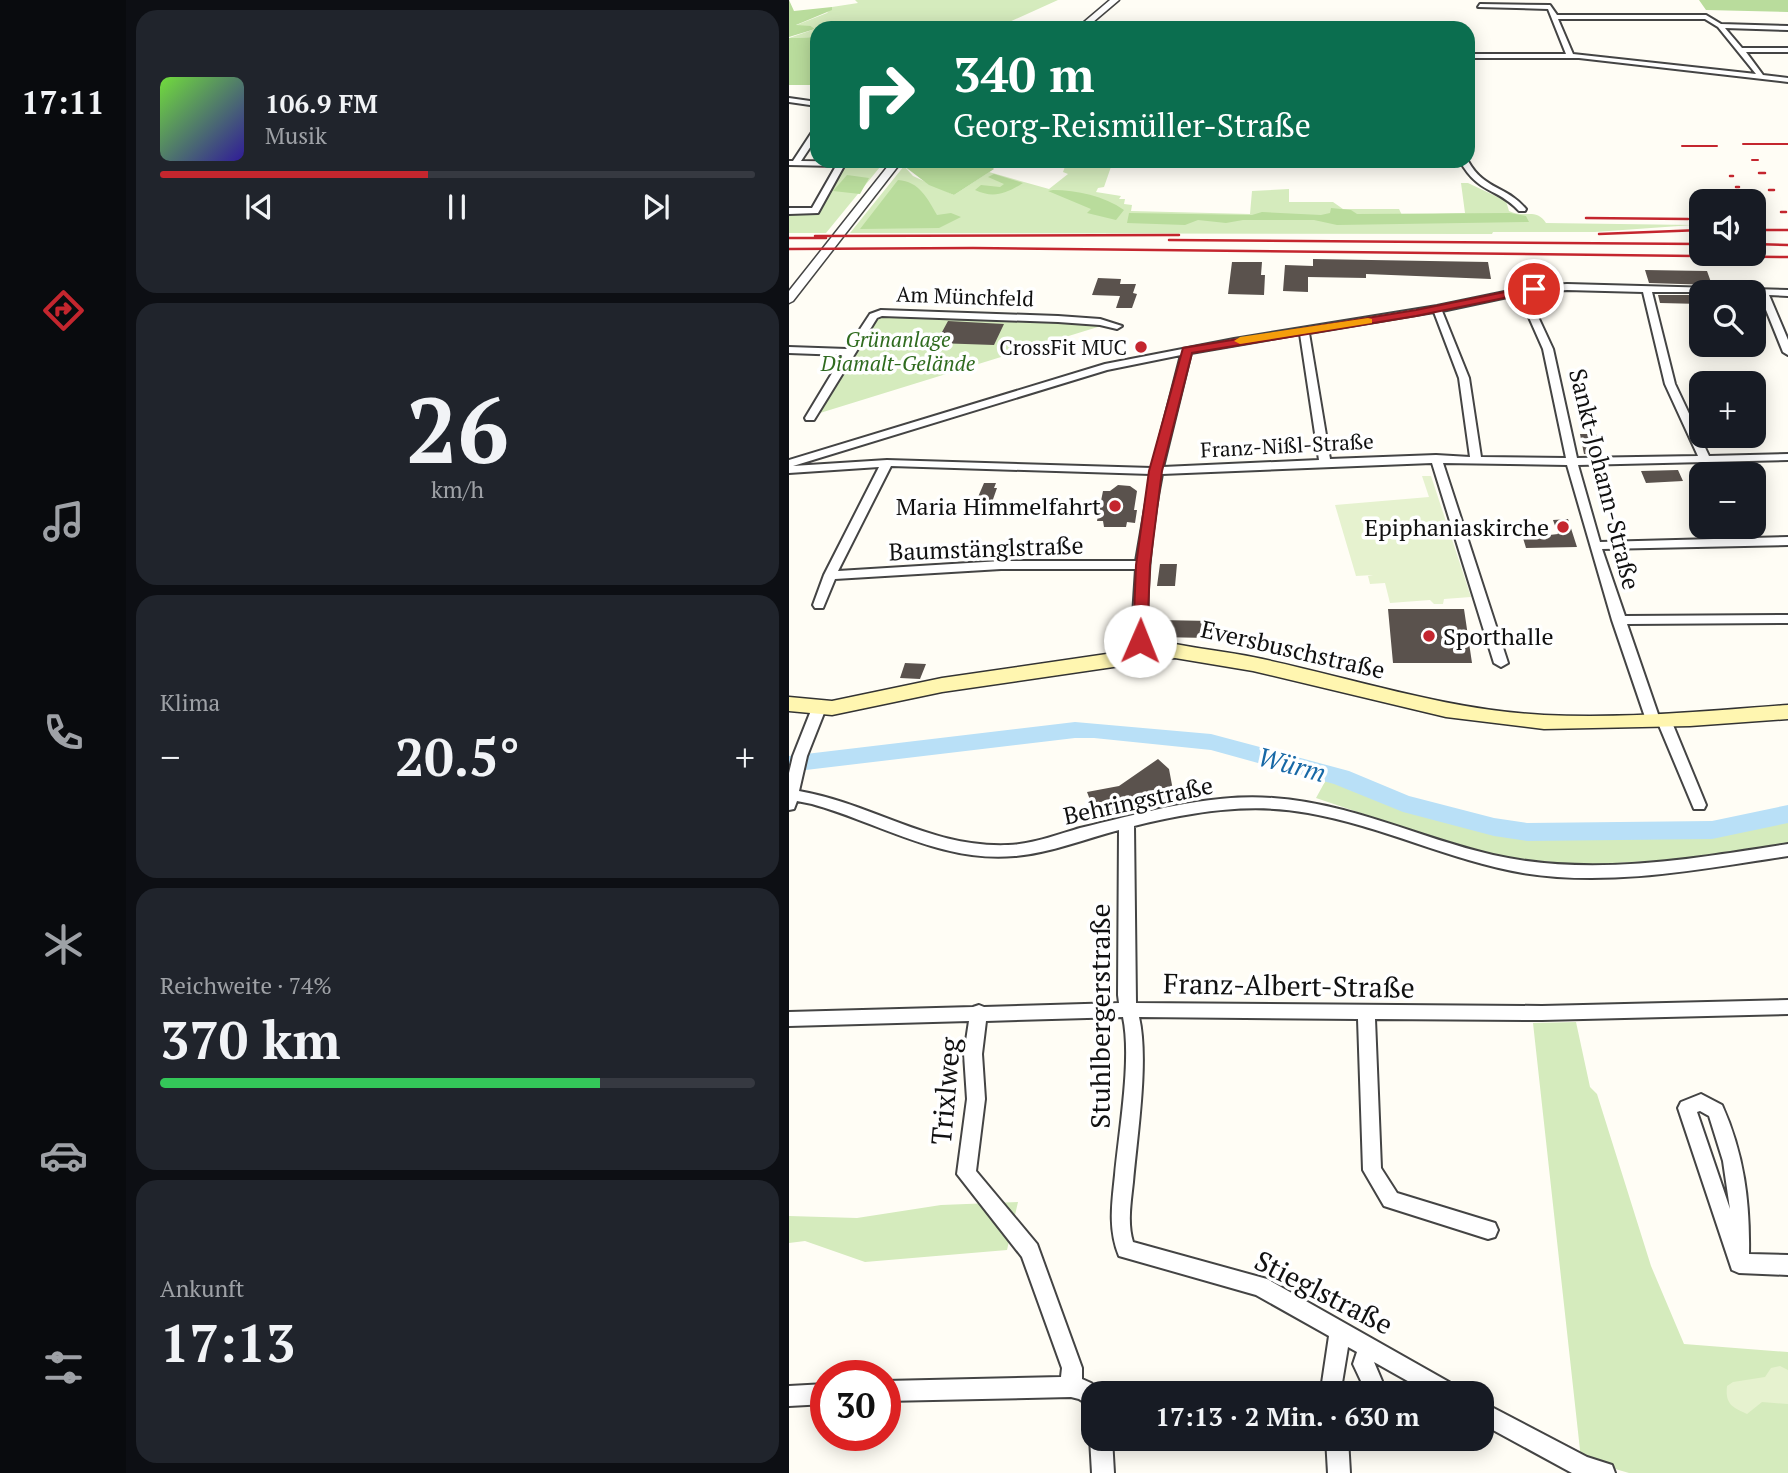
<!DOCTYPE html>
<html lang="de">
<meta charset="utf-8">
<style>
:root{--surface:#171b24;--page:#20242c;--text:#f1f3f6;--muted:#9ea1a6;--line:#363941;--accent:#c4262e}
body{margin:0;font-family:"PT Serif",serif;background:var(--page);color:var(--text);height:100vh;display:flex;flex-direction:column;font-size:26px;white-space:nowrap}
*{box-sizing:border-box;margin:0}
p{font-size:23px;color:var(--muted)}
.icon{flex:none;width:38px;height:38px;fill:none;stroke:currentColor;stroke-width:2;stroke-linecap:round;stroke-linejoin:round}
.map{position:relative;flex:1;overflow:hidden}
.side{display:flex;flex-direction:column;gap:10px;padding:10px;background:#0d0f14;width:663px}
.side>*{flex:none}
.banner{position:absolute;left:21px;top:21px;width:665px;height:147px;border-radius:21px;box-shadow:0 4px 18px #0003;background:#0b6e4f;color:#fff;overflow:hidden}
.buttons{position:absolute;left:900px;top:189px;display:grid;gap:14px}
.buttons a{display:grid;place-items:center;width:77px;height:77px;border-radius:14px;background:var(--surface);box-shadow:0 4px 18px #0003;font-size:35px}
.speed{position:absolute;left:21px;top:1360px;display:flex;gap:14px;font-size:35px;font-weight:700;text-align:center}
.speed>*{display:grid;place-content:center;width:91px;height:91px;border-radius:50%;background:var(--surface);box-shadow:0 4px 18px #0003;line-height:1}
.speed .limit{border:10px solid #d22;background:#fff;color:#111}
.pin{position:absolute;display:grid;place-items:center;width:60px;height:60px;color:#fff;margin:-30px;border:4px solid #fff;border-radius:50%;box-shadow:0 2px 7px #0007}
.me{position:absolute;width:77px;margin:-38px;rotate:1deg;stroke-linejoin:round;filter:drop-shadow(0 0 5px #0008)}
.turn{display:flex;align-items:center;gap:24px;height:147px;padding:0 28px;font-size:32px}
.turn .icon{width:91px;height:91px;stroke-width:2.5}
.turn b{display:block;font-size:49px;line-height:60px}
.big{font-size:52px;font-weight:600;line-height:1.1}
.side .tile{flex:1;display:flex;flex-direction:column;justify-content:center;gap:10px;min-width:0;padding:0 24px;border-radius:21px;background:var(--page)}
.side .dial{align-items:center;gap:0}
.dial b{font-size:91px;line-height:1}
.song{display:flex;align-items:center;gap:21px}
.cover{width:84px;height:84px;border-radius:10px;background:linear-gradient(135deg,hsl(100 70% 55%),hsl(250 70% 35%))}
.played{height:7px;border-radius:4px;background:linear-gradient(90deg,var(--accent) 45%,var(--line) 45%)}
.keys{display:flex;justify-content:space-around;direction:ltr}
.heat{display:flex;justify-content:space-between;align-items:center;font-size:38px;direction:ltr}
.charge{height:10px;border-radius:5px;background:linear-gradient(90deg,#34c759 74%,var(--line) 0)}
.trip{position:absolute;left:292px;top:1381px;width:413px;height:70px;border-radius:21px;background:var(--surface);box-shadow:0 4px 18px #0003;font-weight:600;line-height:70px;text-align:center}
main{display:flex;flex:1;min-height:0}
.menu{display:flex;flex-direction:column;width:126px;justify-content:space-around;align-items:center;background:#090b0e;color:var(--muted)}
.menu .icon{width:49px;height:49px}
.menu .active{color:var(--accent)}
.menu b{font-size:32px;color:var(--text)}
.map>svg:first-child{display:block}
</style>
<main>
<nav class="menu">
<b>17:11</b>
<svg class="icon active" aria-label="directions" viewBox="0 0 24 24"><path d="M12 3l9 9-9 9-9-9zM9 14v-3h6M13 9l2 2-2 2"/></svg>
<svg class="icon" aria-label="music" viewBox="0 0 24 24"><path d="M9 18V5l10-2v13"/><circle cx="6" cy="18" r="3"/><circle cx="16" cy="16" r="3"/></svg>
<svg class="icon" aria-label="phone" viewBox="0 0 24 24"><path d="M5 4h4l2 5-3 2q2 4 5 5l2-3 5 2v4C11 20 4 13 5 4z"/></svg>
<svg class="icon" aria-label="climate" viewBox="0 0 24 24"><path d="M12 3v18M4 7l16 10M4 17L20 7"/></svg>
<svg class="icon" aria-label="car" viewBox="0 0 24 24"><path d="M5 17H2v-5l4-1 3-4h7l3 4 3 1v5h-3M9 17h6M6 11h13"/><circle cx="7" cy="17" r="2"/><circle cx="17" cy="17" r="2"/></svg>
<svg class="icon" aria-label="filters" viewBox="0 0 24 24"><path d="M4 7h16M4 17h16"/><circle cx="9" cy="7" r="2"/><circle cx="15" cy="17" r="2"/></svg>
</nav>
<section class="side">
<div class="tile">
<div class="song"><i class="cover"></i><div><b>106.9 FM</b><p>Musik</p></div></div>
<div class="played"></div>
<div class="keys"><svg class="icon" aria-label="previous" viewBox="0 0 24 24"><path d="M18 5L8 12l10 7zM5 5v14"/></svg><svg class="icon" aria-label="pause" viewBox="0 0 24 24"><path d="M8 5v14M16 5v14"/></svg><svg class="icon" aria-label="next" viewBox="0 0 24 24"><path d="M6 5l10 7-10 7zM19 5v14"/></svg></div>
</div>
<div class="tile dial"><b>26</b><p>km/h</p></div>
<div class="tile"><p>Klima</p>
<div class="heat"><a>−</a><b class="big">20.5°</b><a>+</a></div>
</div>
<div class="tile"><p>Reichweite · 74%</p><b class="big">370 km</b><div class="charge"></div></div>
<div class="tile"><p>Ankunft</p><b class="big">17:13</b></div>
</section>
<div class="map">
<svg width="999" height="1473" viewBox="0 0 999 1473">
<rect width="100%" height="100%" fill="#fffdf5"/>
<!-- green -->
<path fill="#d5ebbd" d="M66,0H269L207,28H114L110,25L90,28H28V37L0,38L26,29L22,26H5L38,13L43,7L69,3Z
M278,161H324L315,187L309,188L307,192L332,196L330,199H336L335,204L343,205L342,211L461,214L463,191L500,189V202H544L554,209H610L613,215L676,213L672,183H679L717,201L720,211C735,219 747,207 757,223L904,225L806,232H704L703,234L61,233L115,166L124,176L165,195L200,172L260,189L279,174L274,172Z
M56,166L91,167L37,233H0V213H23L31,210Z
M94,315L308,323L312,326L31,413L85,319Z
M538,778L561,790L624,811L708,833L760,839L807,836L912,838L999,819V844L923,857L795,865L744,860L696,855L527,798Z
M787,1022L801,1087L808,1094L862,1266L895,1344L999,1352V1473H840L792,1459L744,1023Z
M229,1202L218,1250L76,1262L16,1241L0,1243V1216L68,1218L152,1205Z"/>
<!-- forest -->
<path fill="#b9dc9c" d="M0,0L5,11L43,7V10L7,25L22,26L26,29L0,37Z
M910,0H999V12L917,10Z
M28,37V71L21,85H0V38Z
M119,161H197L205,169L165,195L140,185L115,166Z
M205,174L234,183C218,193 205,199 186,190L192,185L211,187L215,184L199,177Z
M58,175L80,178L71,194L44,191Z
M109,180C130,181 139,199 148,215L162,213L172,217L150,228L71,229Z
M264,190C288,190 315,196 335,210L327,220L298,213L302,209L259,191Z
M542,208L562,210L568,214L721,213L737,216L740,222L548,225L525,220H454L437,223L409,220L396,225L338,223L340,213L463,215L473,212L532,215L541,213Z"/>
<!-- pitch -->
<path fill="#e6f2cf" d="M633,476H642L682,597L655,599L654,604H645L641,600L601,603L596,583L581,584L579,576L584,575L567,576L546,505L640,497Z
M991,1366L999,1370V1404L973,1402L958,1414C943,1407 936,1404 938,1386L944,1382L976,1377L982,1368Z"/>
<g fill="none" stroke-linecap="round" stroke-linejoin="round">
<!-- river -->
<path fill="#b9e0f7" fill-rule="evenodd" d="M286,722L422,734L560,771L620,796L705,818L738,823L923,821L999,805V823L923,839L738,841L705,836L614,812L545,784L422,750L305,738H286L0,772V756Z"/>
</g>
<!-- building -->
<path fill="#5a524d" d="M524,259L699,262L702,279L577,274V278L519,277V292L494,291L496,265L524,266Z
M443,262H473L472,275H476L475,295L439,294Z
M856,270L918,271L923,285L860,283Z
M309,278L332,279L331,284H347L344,293L348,294L343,308H327L331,296L303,295Z
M869,295H912V304L871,303Z
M159,321L215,324L205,345L147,343Z
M791,434H807L811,455L795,454Z
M889,470L894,481L857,483L852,471Z
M195,483H207L205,488H208L202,505L186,504Z
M329,485L341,486L348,491L345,510H348L346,523L338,522L337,527H315L314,521H308L314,491H321Z
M779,519L788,547L737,548L734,538L769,534L764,520Z
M371,564H388L386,586H368Z
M599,609H675L683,663H604Z
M369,620L423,621L421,638L366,637Z
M116,663L137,664L131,679L111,678Z
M369,759L380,769L386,801L313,814L311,803L303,805L298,792L330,786Z"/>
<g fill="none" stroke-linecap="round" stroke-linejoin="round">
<defs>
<path id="minor" d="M691,4L761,5L768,15H917L932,24L999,26V30L936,28L953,48H999V52H957L974,75L999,78V82L790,58H679V54H777L759,9L689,7ZM769,19H916L929,27L967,74L784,54Z
M0,98L28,102V106L0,102Z
M25,129H28V137L12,161L106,162L110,164L106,166H55L29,213L0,214V208H23L47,166L0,165V161H4Z
M671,161H679C695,190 718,186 737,209L736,211H730C708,187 690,195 671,161Z
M778,284L999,290V296L980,295L999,340V355L994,352L971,295H964V292H863L886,384L920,456L999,454V460L789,465L811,542L999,537V545L813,549L836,616L999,615V623L838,624L870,717L875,715L882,720L917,805L915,809H905L869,723L864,725L857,720L823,620L778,465L654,463L719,663L712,667L705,663L643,463L373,474C361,535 356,593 359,655L352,659L345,655L344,616L347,569H212L46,579L34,608H26L24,605L35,575L90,467L0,473V460L316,364L445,339L648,306L745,286ZM778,290L854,292L876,384L909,456L788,458L764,349L738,293ZM728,295L731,297L754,349L777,458L692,457L680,378L653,311ZM645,312L670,378L681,457L647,455L541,459L520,333ZM511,334L530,460L374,467L402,353ZM392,355L363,468L98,460L4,466L318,370ZM102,466L362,474L347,561H212L49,571Z
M92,310L269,316L311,319L333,326L328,329L311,325L269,322L93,316L88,318L25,420H17L16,418L54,355L0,353V347L58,349L81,314Z
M30,703L37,708L18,756L10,791C85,804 141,848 219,845C244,844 267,835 291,828C354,813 419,793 484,798C561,803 630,838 704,855C802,877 902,859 999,844V856C912,869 822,887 734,873C660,860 593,826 519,813C460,802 403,812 345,826L347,1003L753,1006L999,1000V1014L753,1020L586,1019L592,1168L608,1193L706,1223L709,1230L706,1237L699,1239L595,1206L574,1170L569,1019L350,1017C360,1060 348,1136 344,1182C342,1201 338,1223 344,1242L478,1279L667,1386L670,1393H640L585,1362L593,1381L588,1393H567L572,1381L564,1364L568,1352L559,1347L553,1383L554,1393H534L533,1383L540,1336L467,1295L330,1256C319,1229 323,1203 326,1175C330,1131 343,1059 334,1017L197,1021L193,1054L196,1099L187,1171L248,1244L293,1368V1379L302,1383L312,1393H304V1408L290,1399L282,1397L96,1401V1381L272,1377L273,1368L233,1257L168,1174L178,1099L175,1054L180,1021L0,1026V1012L184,1007L190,1005L195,1007L330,1003L329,995L330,830C296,839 261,853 226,856C153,863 91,823 23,804L8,801L5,809L0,810V773L4,756L23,708Z
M912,1094L933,1105C955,1154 961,1202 960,1254L999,1255V1275L950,1273L943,1270L889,1108L892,1102ZM911,1111L920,1116L934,1161L941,1209L908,1112Z
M37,1384V1404L0,1406V1386Z
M693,1402L798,1457L823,1465L826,1473H783L693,1424Z
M304,1430V1438H323L325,1473H303L301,1438Z
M537,1438H559L561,1473H539Z"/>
<path id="tertiary" d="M321,0H330L297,28H288Z
M103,161H113L4,301L0,303V291Z"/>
<path id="secondary" d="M386,644C412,649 439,652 464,657C561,677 656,710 755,715C836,719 918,711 999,705V719L901,726L755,729L657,717L464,671L386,658L153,692L43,715L0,711V697L43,701L153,678Z"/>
</defs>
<!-- minor casing -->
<use href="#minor" stroke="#444" stroke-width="4"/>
<!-- tertiary casing -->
<use href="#tertiary" stroke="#444" stroke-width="3"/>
<!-- secondary casing -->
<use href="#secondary" stroke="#333" stroke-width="3"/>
<!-- minor -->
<use href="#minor" fill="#fff" fill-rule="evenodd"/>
<!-- tertiary -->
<use href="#tertiary" fill="#fff" fill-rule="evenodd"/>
<!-- secondary -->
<use href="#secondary" fill="#fff6b0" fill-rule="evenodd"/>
<!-- rail-far1 -->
<path stroke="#c4262e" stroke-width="2" d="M954,144H999
M893,146H928
M963,160H969"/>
<!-- rail -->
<path stroke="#c4262e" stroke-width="2.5" d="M970,173H976
M941,176H944
M947,187H950
M980,190H985
M953,200H957
M992,212H997
M797,218L899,219
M964,230H999
M810,234L912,230
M26,236L390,235
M0,238H37
M380,240L912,244
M964,244L999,245
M0,249L184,248L999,257"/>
</g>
<!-- route -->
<path fill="#c4262e" stroke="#7f191e" stroke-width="2" d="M745,286L749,287V291L627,316L403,353L373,471L361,565L358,641L351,646L346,644L344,641L347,565L360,471L394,348L627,310Z"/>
<!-- slow -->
<path fill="#f59e0b" d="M579,318L583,319V323L451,344L445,341L451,337Z"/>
<!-- markers -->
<g fill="#c4262e" stroke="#fff" stroke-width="2.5">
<circle cx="352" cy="347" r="7"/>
<circle cx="326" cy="506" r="7"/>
<circle cx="774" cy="527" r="7"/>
<circle cx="640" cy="636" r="7"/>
</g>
<g text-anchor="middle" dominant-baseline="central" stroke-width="7" stroke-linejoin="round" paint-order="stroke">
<!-- far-street labels -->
<g font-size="21" fill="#111" stroke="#fff">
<text transform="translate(176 296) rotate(2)">Am Münchfeld</text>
<text transform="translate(498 445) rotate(-3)">Franz-Nißl-Straße</text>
</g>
<!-- far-park labels -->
<g font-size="21" font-style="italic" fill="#2f6b1f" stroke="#fff">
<text x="109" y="339">Grünanlage<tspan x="109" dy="24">Diamalt-Gelände</tspan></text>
</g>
<!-- far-poi labels -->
<g font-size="21" fill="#111" stroke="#fff" text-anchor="end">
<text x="338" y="347">CrossFit MUC</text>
</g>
<!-- street labels -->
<g font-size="24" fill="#111" stroke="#fff">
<text transform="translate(816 479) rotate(76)">Sankt-Johann-Straße</text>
<text transform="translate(197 548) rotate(-2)">Baumstänglstraße</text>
<text transform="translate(504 649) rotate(13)">Eversbuschstraße</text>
<text transform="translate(349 800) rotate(-12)">Behringstraße</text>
</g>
<!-- poi labels -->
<g font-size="24" fill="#111" stroke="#fff" text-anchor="end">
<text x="312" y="506">Maria Himmelfahrt</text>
<text x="760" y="527">Epiphaniaskirche</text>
<text x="654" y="636" text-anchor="start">Sporthalle</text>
</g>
<!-- water labels -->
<g font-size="26" font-style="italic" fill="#1768a6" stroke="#fff">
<text transform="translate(503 764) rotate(15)">Würm</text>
</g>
<!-- near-street labels -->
<g font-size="28" fill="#111" stroke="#fff">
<text transform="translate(500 985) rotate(1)">Franz-Albert-Straße</text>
<text transform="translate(310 1016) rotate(-90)">Stuhlbergerstraße</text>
<text transform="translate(156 1091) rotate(-85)">Trixlweg</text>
<text transform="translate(535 1292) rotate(27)">Stieglstraße</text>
</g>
</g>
</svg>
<div class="buttons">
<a><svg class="icon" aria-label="sound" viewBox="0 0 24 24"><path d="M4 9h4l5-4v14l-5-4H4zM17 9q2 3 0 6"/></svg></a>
<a><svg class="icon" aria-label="search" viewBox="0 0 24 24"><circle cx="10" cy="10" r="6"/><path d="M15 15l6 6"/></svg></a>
<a>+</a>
<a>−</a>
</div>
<div class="speed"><div class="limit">30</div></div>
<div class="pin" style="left:745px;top:289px;background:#d93025"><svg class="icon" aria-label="arrive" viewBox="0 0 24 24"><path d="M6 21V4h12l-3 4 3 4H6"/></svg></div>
<svg class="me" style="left:351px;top:641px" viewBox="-20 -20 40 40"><circle r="19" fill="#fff"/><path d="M0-13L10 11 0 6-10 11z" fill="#c4262e"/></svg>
<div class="trip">17:13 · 2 Min. · 630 m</div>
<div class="banner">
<div class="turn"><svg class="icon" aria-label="right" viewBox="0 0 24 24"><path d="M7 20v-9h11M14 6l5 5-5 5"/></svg><div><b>340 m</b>Georg-Reismüller-Straße</div></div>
</div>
</div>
</main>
